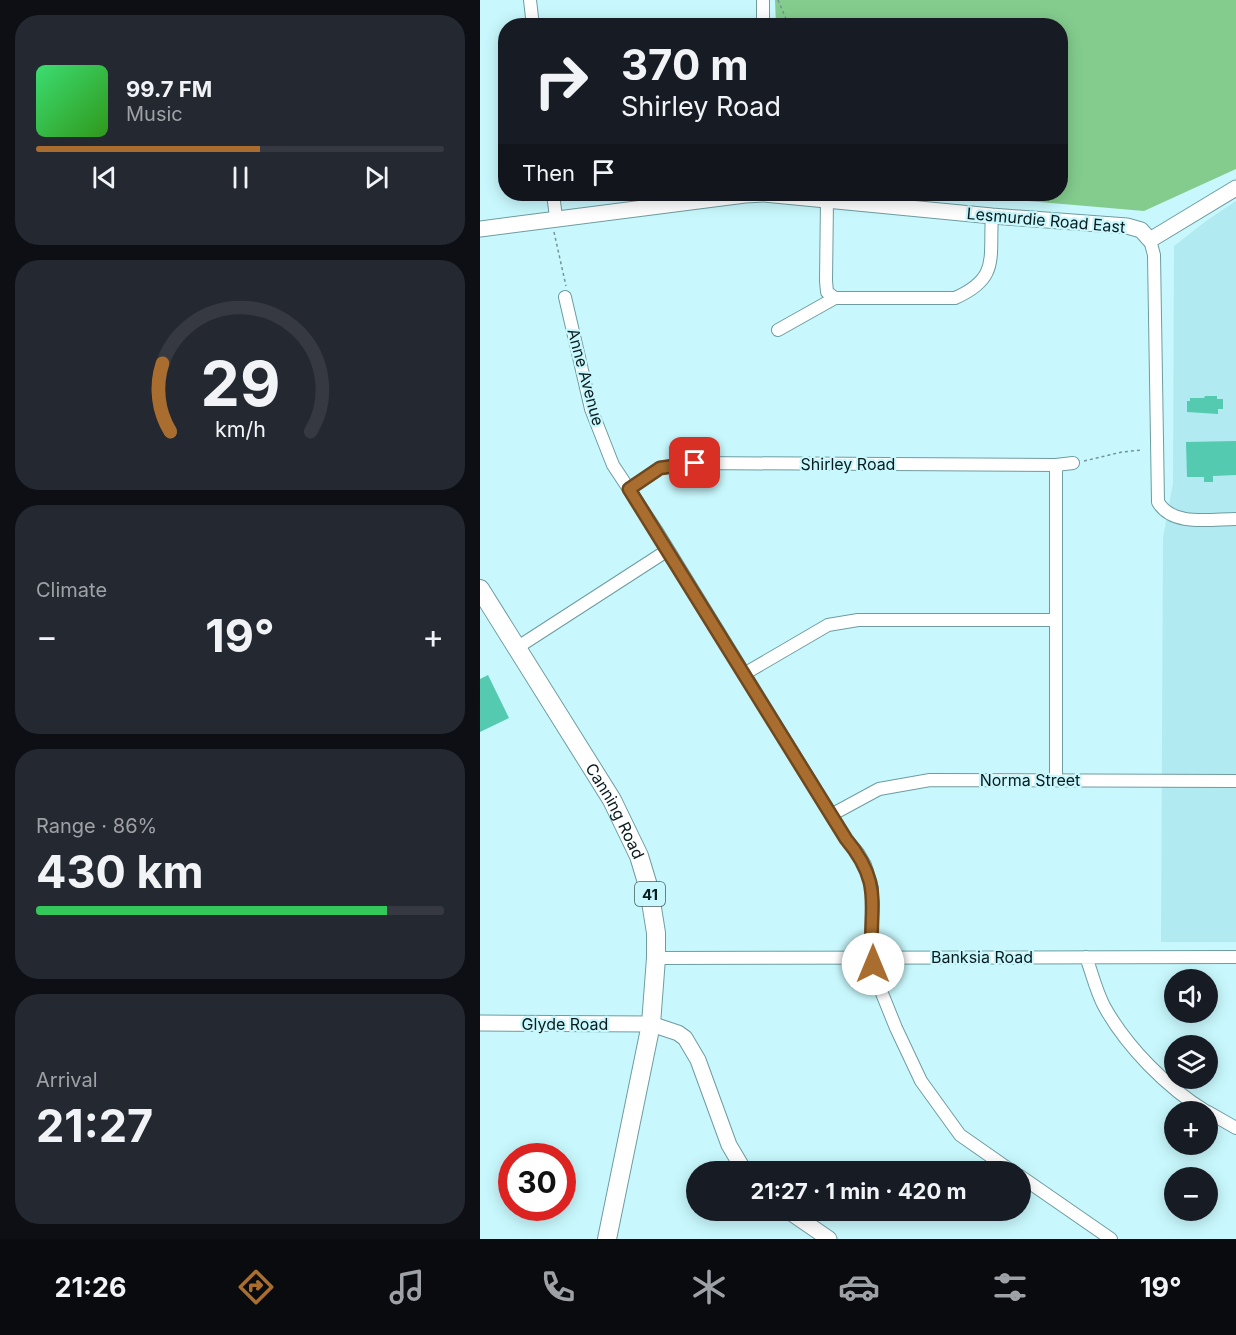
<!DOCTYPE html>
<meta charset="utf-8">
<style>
:root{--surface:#171b24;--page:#242831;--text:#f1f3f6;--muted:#9ea1a6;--line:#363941;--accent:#a96e2f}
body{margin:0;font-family:Inter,sans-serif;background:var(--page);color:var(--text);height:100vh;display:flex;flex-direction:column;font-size:22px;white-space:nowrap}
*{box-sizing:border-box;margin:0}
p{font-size:20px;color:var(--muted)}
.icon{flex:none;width:33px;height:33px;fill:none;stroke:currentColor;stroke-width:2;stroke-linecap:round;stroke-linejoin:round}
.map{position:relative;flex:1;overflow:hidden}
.details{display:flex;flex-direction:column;gap:15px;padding:15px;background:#0d0f14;width:480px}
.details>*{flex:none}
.top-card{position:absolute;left:18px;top:18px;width:570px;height:183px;border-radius:24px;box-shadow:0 3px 15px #0003;background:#171b24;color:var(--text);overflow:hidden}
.controls{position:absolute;left:684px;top:969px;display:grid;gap:12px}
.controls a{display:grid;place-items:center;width:54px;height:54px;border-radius:50%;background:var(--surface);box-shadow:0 3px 15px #0003;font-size:30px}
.speed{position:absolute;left:18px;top:1143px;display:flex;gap:12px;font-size:30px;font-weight:700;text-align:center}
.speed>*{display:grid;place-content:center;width:78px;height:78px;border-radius:50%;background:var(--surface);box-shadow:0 3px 15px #0003;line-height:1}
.speed .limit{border:9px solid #d22;background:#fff;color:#111}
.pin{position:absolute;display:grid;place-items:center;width:51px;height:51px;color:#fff;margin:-26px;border-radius:12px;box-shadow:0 3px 9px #0006}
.me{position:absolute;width:66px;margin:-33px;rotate:0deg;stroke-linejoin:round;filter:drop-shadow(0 0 4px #0008)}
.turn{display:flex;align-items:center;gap:21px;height:126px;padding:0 24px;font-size:27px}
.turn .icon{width:78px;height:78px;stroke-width:2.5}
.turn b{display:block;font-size:42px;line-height:51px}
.then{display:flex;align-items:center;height:57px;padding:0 24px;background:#0003;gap:12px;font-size:22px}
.big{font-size:45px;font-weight:700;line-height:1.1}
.details .widget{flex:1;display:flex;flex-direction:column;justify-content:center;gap:9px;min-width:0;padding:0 21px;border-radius:24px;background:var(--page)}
.details .dial{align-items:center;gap:0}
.dial svg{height:156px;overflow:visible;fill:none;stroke:var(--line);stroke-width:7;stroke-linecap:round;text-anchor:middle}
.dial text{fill:var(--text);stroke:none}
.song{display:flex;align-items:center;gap:18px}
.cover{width:72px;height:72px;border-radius:9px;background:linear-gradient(135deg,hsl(140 70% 55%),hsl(110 70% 35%))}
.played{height:6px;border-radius:3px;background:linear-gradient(90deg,var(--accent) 55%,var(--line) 55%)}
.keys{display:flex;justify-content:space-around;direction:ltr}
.heat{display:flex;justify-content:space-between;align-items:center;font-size:33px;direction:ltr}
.charge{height:9px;border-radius:4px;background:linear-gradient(90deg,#34c759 86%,var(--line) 0)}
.trip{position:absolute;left:206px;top:1161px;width:345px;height:60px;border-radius:30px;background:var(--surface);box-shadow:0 3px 15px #0003;font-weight:700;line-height:60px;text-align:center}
.menu{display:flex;height:96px;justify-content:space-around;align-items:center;background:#090b0e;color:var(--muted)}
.menu .icon{width:42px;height:42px}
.menu .active{color:var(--accent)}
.menu b{font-size:27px;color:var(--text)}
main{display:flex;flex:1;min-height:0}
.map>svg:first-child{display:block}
</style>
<main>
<section class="details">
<div class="widget">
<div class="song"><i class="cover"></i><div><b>99.7 FM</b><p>Music</p></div></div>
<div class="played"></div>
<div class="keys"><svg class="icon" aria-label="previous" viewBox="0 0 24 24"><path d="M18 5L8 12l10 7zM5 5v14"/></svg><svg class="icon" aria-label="pause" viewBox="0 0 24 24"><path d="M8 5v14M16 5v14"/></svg><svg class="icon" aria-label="next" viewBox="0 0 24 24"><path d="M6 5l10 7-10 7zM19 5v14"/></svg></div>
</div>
<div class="widget dial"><svg viewBox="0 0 100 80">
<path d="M14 69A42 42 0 1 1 86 69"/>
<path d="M14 69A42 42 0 0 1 10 34" stroke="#a96e2f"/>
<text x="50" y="56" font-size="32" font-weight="700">29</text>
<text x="50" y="72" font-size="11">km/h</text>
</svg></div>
<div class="widget"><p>Climate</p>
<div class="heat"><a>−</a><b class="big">19°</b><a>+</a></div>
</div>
<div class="widget"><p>Range · 86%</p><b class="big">430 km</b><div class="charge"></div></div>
<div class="widget"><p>Arrival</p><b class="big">21:27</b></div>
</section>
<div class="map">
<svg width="756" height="1239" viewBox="0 0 756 1239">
<rect width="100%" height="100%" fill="#c8f8fd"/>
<!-- built -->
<path fill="#b1eaf0" d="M756,201V942H681L683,538L693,483L694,246L726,221Z"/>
<!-- forest -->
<path fill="#84cc8e" d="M295,0H756V169L664,211L465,194H580V26L296,25Z"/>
<!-- building -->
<path fill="#54cab0" d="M725,396H737V399H743V409H738V414L707,412V401H710V398H724Z
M756,441V475L733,476V482H724V477H707L706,442Z
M8,675L29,718L0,732V679Z"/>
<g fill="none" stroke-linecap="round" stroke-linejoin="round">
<defs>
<path id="minor" d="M50,0L53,26
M283,0V26
M73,194L76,217
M670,240L674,255L678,502C692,527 731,519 756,519
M85,297L111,409L133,465L176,530L366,839L378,853L385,865L392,888V957L395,976L416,1028L441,1081L480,1135L533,1172
M355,298H475C520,278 509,258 512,216
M298,330L355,298L347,292L346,281L347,200
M576,465V780
M149,489L180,468L215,463L576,465L593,463
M38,647L188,550
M264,674L348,625L378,620H576
M351,815L399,789L450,780L756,781
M606,957C612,973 616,991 624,1006C646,1046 687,1088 727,1112
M176,958L756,957
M728,1112L756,1128
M540,1176L631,1239"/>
<path id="tertiary" d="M0,229L265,195L284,194L512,216L647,226L661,230L670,240L756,188
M0,1023L171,1024L198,1033L205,1038L218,1060L249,1145L265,1172
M307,1210L349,1239"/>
<g id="primary">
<path id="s1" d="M0,589L132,800L159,856L169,889L176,933V958L171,1024L127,1239"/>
</g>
</defs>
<!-- minor casing -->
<use href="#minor" stroke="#6e9ca0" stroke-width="14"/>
<!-- tertiary casing -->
<use href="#tertiary" stroke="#6e9ca0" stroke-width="17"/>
<!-- primary casing -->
<use href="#primary" stroke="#6e9ca0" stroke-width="20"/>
<!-- path -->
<path stroke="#729498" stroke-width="1.5" stroke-dasharray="3 3" stroke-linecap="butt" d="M298,0L309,26
M74,232L86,286
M604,461L642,452L662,450"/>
<!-- minor -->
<use href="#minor" stroke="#fff" stroke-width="12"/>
<!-- tertiary -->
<use href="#tertiary" stroke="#fff" stroke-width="15"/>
<!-- primary -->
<use href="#primary" stroke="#fff" stroke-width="18"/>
</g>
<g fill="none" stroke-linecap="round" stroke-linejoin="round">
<defs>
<path id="route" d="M215,463L180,468L149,489L366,839C407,888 386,910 393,964"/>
</defs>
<!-- route casing -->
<use href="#route" stroke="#6e481f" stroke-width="15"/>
<!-- route -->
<use href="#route" stroke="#a96e2f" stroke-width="10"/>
</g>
<g text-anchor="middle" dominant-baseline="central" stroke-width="4.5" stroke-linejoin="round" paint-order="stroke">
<!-- shield labels -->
<rect fill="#c8f8fd" stroke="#435e61" stroke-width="1.5" x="155" y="882" width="30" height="24" rx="4.5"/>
<g font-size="15" font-weight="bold" fill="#0a1c1e">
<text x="170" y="894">41</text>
</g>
<!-- street labels -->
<g font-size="16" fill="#0a1c1e" stroke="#c8f8fd">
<text transform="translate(566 220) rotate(5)">Lesmurdie Road East</text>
<text transform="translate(106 377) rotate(75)">Anne Avenue</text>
<text x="368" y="464">Shirley Road</text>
<text x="550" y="780">Norma Street</text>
<text stroke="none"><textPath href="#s1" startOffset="260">Canning Road</textPath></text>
<text x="502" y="957">Banksia Road</text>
<text x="85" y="1024">Glyde Road</text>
</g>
</g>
</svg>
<div class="controls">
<a><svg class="icon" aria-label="sound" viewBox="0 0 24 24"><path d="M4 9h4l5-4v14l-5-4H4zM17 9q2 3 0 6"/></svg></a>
<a><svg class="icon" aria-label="layers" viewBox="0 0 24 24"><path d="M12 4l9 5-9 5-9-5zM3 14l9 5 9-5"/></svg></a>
<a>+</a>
<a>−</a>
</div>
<div class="speed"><div class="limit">30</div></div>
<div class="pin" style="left:215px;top:463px;background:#d93025"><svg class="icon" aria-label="arrive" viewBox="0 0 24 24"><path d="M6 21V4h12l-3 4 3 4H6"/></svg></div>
<svg class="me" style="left:393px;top:964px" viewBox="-20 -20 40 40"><circle r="19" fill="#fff"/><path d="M0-13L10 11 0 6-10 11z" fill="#a96e2f"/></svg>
<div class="trip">21:27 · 1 min · 420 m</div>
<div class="top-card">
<div class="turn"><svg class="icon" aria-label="right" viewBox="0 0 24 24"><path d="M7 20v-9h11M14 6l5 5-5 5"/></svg><div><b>370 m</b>Shirley Road</div></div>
<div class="then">Then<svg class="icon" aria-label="arrive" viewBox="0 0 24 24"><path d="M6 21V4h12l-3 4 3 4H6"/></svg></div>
</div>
</div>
</main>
<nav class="menu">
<b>21:26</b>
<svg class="icon active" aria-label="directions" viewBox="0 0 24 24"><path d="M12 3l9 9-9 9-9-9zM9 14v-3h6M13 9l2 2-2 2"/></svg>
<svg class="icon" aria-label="music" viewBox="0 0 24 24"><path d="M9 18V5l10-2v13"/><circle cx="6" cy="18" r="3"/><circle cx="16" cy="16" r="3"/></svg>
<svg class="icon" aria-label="phone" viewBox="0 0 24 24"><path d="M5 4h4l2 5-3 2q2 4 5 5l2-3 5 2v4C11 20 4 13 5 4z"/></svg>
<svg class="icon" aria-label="climate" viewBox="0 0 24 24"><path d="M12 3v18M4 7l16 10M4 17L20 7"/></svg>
<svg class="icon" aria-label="car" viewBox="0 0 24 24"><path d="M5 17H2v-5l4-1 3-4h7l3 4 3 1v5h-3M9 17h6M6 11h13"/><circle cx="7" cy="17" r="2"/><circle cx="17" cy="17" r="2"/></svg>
<svg class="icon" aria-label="filters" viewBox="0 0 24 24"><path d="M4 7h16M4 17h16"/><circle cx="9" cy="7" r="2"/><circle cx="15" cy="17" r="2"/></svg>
<b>19°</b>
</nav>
